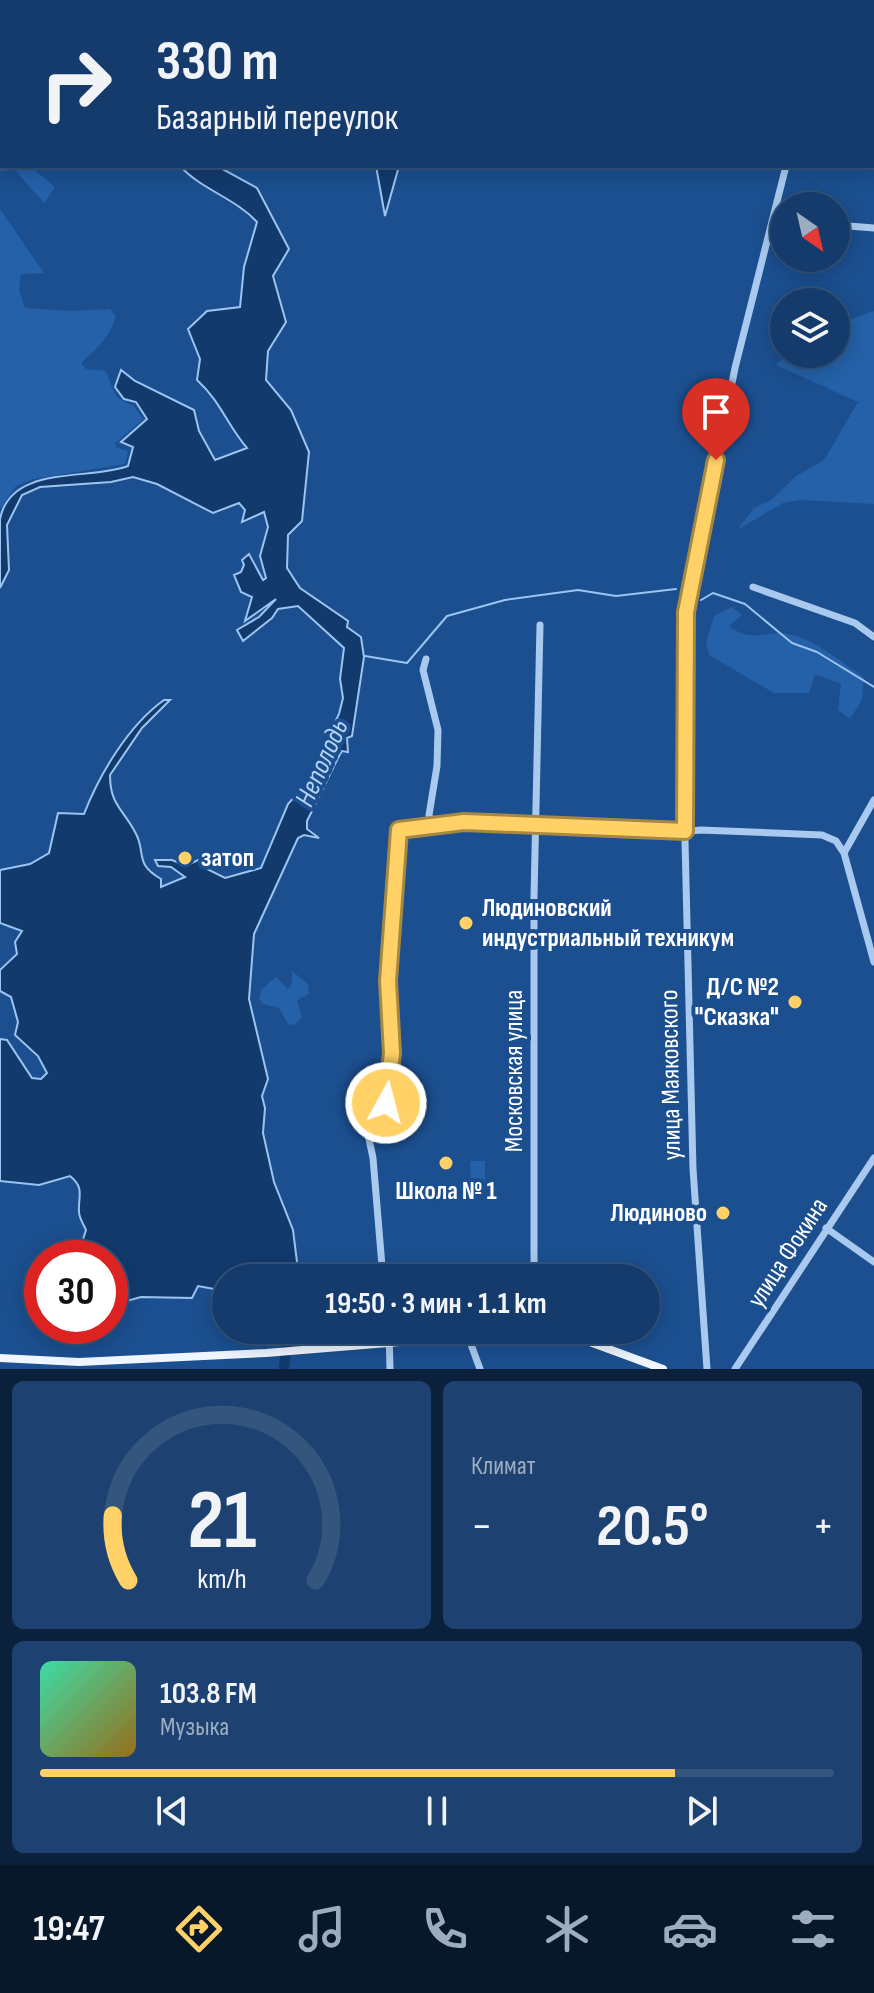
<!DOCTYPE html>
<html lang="ru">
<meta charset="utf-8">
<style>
:root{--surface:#143b6b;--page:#1d4271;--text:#f1f3f6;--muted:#9dadc1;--line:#33557e;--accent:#ffd166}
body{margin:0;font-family:"Sofia Sans Condensed",sans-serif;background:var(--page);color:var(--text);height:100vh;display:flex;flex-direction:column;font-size:30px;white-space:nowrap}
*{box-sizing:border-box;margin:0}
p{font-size:26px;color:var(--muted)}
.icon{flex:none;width:44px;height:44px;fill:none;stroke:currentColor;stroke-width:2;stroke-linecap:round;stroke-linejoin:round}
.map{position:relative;height:1369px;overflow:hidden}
.panel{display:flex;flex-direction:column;gap:12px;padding:12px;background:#0b203b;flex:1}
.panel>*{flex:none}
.hud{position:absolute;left:0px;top:0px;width:874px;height:168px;box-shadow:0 4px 20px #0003,0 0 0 2px var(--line);background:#143b6b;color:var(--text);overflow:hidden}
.needle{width:52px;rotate:146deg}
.tools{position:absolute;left:770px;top:192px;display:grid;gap:16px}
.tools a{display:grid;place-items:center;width:80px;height:80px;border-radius:50%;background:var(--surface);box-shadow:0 4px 20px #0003,0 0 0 2px var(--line);font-size:40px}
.speed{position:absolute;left:24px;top:1240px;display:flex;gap:16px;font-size:40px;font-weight:700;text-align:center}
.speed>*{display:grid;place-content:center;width:104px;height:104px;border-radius:50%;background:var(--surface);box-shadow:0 4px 20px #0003,0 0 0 2px var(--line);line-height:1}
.speed .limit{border:12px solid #d22;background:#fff;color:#111}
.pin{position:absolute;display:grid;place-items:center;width:68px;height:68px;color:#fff;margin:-82px -34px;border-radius:50% 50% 50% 0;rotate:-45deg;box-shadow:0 0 8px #0007}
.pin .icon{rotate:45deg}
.me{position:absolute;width:88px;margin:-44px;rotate:7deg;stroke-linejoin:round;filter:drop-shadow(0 0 6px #0008)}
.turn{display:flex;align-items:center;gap:28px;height:168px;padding:0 24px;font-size:36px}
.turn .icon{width:104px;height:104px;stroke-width:2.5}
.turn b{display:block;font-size:56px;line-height:68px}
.big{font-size:60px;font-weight:700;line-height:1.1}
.panel .tile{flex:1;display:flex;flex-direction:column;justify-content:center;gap:12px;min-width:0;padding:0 28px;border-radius:12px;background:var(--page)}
.panel .dial{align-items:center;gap:0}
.dial svg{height:208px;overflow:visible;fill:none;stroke:var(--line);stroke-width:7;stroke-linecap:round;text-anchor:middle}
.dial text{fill:var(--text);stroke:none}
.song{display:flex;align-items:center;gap:24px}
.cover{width:96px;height:96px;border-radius:12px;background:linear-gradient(135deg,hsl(160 70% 55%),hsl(40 70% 35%))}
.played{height:8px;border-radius:4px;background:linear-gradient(90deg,var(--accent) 80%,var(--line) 80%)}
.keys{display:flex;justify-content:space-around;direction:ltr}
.heat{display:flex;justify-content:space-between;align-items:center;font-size:44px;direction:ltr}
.panel .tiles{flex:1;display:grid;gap:12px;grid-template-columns:1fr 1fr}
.tile:last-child{grid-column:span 2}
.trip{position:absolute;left:212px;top:1264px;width:448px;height:80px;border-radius:40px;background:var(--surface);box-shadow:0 4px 20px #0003,0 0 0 2px var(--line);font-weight:700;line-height:80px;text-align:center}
.tabs{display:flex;height:128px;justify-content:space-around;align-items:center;background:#08182b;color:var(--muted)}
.tabs .icon{width:56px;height:56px}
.tabs .on{color:var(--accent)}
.tabs b{font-size:36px;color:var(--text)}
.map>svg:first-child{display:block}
</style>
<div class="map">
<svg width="874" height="1369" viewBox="0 0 874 1369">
<rect width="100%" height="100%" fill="#1b4f8f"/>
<!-- green -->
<path fill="#2461a8" d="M0,146L2,166H30L55,187L44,203L15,170L0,171Z
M0,209L44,273L21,274L19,290L25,308L71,311L110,309L116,316C109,338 98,348 81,363L86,369L106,371C112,387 114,401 133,405L143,419L115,443L117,448L128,451L125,464L33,479L16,486L0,509Z
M874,311V504L800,500L783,503L737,530L754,508L771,500L796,476L824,460L858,402L776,365L789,354H836V325Z
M732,607L742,615L729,626C753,644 763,630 788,634C815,639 842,663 864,677L862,700L850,719L838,710L841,684L815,674L809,693H774L709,655L706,643L714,616Z
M292,971L308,984L309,994L297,1000L302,1017L295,1025L288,1024L279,1008L263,1004L259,998L262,989L276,977L288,989L292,984Z
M470,1161H485V1192L471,1191Z"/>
<!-- water -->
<path fill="#123a6d" stroke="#9cc4f0" stroke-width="2" d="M271,0H560L272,2Z
M180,166H217L257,188L289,249L273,276L286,322L268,351L266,380L291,410L309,452L302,521L288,535L287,568L300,588L348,621L347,627L361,637L364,657L352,736L347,738L348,752L342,751L339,756L307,821V829L319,838L304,835L298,838L254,934L249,999L268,1079L262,1096L265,1108L263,1133L274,1182L293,1230L299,1278H226V1308L214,1289L198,1286L192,1298L141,1297L112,1305L110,1258H77L86,1230C84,1225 79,1218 79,1212C78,1196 85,1188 70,1176L39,1185L0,1181V1039L7,1040L32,1078L41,1079L47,1073L38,1056L15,1035L18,1022L11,997L0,991V970L17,954L15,942L22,931L0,923V870L30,864L49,853L58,813L84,814C100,773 129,725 164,700H170L142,728L110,775C110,805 123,809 135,832C147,852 133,863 161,879V887L185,877L171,867L158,866L155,860H172L186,866L198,860L203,867L225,878L261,868L288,804L305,785L339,714L343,698L340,679L344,648L298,606L278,609L272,618L243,641L237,630L259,617L276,599L245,621L252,597L241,592L234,575L241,572L244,565L242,560L249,554L263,580L266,578L260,556L268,527L264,512L242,522L245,510L239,503L213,513L157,484L133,477L111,482L40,487L22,495L7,525L9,570L0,588C0,566 0,540 0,519C11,464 89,481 128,466L133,447L121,442L147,419L136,402L124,399L115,387L121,370L135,381L194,410L199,431L215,460L247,448C226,423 221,402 197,380L200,359L188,329L207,311L240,307L244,267L257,222C235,198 202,190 180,166Z
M376,166H399L385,216Z
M276,1330H305L306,1343L276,1345Z"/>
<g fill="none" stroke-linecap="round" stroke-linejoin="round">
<!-- stream -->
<path stroke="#9cc4f0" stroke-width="2" d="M701,600L713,593L745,604L792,643L817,652L874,687
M365,656L407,663L447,616L505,600L578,590L616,596L676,589"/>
<!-- river -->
<path stroke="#123a6d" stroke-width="10" d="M284,1369L288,1330"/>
<!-- minor -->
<path stroke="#a9c9ee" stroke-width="7" d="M827,2V0
M836,225L874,228
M753,587L855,623L874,637
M426,659L423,670L438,730L437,766L429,815L432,826
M844,853L874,800
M826,1228L874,1262
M383,1278L373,1158L366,1125L386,1103L392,1053L388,981L399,830L464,822L668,833L701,830L822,835L836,841L844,853L874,962
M534,1278V897L540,625
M389,1330L390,1369
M472,1335L469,1339L480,1369
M707,1369L693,1169L685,841L686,612L735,368L786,166
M735,1369L874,1158"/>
<!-- major -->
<path stroke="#f0f6ff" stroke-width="8" d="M0,1358L79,1362L266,1353L535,1331L576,1337L663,1369"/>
</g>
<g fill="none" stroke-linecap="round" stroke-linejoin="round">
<defs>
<path id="route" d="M386,1103L392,1053L388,981L399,830L464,822L685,831L686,612L716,460"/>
</defs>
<!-- route casing -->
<use href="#route" stroke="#a68842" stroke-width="20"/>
<!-- route -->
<use href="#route" stroke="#ffd166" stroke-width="14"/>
</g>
<!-- markers -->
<g fill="#ffd166" stroke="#1b4f8f" stroke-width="3">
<circle cx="185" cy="858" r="8"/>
<circle cx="466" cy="923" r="8"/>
<circle cx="795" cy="1002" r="8"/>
<circle cx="446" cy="1163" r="8"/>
<circle cx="723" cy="1213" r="8"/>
</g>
<g text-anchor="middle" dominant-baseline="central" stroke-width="8" stroke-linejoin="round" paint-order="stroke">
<!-- poi labels -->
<g font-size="26" font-weight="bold" fill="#fff" stroke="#1b4f8f" text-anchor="start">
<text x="201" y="858">затоп</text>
<text x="482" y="908">Людиновский<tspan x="482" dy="30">индустриальный техникум</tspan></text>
<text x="779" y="987" text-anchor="end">Д/С №2<tspan x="779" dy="30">"Сказка"</tspan></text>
<text x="446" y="1191" text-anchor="middle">Школа № 1</text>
<text x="707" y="1213" text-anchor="end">Людиново</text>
</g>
<!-- street labels -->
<g font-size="26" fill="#fff" stroke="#1b4f8f">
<text transform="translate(514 1071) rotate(-90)">Московская улица</text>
<text transform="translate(671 1075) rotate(-91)">улица Маяковского</text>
<text transform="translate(788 1253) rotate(-57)">улица Фокина</text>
</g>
<!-- water labels -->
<g font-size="28" font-style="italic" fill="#b5d3f5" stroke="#1b4f8f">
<text transform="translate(322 763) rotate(-66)">Неполодь</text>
</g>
</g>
</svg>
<div class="tools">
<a><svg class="needle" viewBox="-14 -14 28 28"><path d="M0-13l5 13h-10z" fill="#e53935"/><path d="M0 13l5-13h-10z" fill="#9dadc1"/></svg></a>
<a><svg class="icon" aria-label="layers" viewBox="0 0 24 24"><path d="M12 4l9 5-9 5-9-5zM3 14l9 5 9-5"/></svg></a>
</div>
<div class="speed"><div class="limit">30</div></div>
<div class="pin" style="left:716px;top:460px;background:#d93025"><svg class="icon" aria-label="arrive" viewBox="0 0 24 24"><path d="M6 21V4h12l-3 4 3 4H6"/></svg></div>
<svg class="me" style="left:386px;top:1103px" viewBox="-20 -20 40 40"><circle r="17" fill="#ffd166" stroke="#fff" stroke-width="3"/><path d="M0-11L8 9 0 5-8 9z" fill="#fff"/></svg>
<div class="trip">19:50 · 3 мин · 1.1 km</div>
<div class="hud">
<div class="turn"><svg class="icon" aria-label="right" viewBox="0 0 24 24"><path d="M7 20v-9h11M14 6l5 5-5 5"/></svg><div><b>330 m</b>Базарный переулок</div></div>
</div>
</div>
<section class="panel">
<div class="tiles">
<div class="tile dial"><svg viewBox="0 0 100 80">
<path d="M14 69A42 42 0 1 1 86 69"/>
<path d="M14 69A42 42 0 0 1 8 44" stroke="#ffd166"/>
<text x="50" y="56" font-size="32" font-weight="700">21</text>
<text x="50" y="72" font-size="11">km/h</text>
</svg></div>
<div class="tile"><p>Климат</p>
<div class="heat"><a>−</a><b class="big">20.5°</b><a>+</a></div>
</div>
<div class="tile">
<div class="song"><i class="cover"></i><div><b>103.8 FM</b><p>Музыка</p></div></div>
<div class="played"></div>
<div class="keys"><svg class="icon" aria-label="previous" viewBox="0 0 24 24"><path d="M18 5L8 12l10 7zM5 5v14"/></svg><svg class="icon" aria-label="pause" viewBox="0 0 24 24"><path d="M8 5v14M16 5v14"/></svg><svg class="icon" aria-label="next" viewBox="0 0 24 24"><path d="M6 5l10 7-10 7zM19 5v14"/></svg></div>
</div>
</div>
</section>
<nav class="tabs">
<b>19:47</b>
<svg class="icon on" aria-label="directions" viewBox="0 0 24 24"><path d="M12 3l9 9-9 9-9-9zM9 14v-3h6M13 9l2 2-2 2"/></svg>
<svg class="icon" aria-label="music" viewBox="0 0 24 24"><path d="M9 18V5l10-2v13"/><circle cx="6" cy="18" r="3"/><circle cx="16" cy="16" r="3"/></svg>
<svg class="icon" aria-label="phone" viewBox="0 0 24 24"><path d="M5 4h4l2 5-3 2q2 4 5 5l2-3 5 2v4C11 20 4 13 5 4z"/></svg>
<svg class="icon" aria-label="climate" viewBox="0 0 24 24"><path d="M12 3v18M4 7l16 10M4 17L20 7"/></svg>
<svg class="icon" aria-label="car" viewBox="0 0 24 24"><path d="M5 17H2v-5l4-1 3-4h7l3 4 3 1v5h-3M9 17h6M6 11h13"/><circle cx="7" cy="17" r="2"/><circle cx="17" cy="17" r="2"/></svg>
<svg class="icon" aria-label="filters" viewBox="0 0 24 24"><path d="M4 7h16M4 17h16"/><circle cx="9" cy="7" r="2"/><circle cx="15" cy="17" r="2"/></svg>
</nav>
